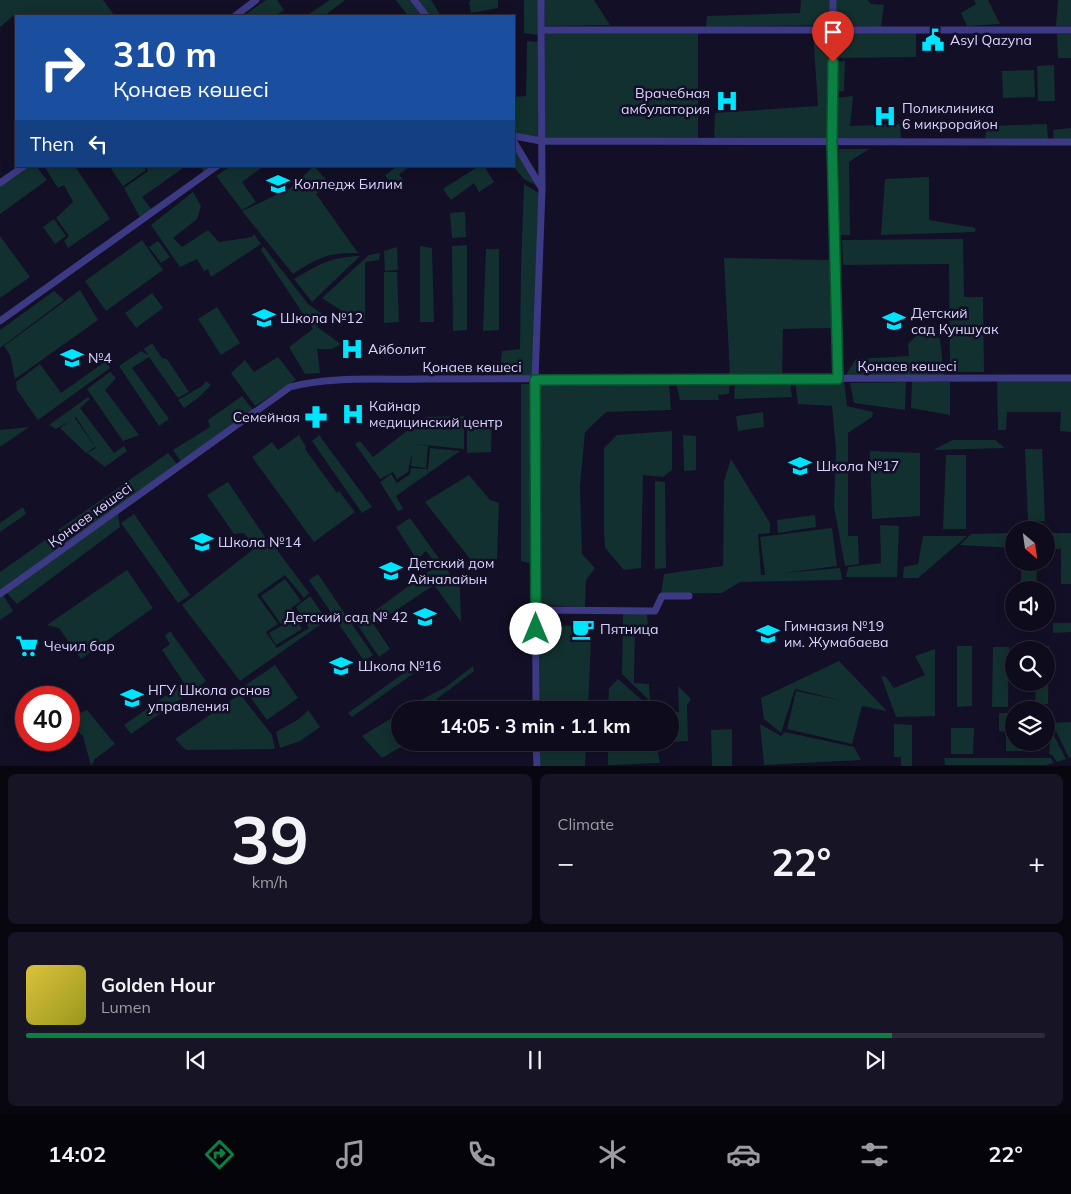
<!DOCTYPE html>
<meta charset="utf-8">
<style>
:root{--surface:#0e0b1c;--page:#171425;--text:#f1f3f6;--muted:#9b9ba3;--line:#2e2b3b;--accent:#0b8043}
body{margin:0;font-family:Mulish,sans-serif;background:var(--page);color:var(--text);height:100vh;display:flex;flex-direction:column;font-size:19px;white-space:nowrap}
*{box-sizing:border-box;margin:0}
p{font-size:16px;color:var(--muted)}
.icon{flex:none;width:28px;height:28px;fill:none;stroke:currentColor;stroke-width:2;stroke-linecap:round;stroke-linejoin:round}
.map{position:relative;height:766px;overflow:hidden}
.side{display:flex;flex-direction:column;gap:8px;padding:8px;background:#08060f;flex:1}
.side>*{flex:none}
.top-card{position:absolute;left:15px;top:15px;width:500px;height:152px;border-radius:0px;box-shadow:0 2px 12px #0003,0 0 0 1px var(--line);background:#1a4fa0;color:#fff;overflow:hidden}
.needle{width:32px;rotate:151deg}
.fabs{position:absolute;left:1005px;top:521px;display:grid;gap:10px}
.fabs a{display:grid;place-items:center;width:50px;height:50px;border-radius:50%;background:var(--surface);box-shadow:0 2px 12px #0003,0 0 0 1px var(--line);font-size:25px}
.speed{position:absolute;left:15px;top:686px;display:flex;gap:10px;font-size:25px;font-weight:700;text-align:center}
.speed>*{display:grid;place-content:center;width:65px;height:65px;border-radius:50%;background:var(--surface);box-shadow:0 2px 12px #0003,0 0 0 1px var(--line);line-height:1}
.speed .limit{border:8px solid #d22;background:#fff;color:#111}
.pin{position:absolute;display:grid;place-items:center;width:42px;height:42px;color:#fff;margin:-51px -21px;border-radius:50% 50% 50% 0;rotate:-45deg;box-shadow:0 0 5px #0007}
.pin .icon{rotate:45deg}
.me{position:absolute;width:55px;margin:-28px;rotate:0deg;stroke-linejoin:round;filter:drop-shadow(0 0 4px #0008)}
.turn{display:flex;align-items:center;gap:18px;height:105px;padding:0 15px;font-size:22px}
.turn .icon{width:65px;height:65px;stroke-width:2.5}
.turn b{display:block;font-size:35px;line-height:42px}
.then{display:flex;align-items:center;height:48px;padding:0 15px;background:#0003;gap:10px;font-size:19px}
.big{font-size:38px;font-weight:700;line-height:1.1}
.side .tile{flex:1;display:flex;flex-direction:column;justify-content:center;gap:8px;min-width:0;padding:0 18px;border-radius:8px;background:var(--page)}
.side .dial{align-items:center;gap:0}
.dial b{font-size:65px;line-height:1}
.song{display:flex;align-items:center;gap:15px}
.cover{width:60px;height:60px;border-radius:8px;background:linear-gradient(135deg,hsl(50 70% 55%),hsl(60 70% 35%))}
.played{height:5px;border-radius:2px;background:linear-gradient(90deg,var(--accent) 85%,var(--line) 85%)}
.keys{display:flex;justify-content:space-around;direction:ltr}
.heat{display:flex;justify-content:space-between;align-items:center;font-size:28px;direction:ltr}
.side .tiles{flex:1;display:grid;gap:8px;grid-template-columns:1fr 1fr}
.tile:last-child{grid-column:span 2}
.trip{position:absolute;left:391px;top:701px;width:288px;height:50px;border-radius:25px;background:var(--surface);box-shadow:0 2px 12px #0003,0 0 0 1px var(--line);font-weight:700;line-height:50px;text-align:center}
.tabs{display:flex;height:80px;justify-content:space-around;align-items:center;background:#06040b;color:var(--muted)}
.tabs .icon{width:35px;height:35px}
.tabs .current{color:var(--accent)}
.tabs b{font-size:22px;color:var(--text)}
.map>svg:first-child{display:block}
</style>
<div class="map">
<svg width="1071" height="767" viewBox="0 0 1071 767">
<rect width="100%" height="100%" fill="#130f26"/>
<!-- green -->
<path fill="#12302f" d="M0,0H103L115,16H16V21L13,16L0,27Z
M266,0H277L284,10L275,16H243Z
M330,0H345L324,16H306Z
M396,0H410L421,16H408Z
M414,0H431L441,16H426Z
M471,0H498V8L471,13L469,2Z
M524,0H538V35L524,33Z
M544,0H594L610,25L545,26Z
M801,0H832L831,25L706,27L707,16L800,13Z
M836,0H868L871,4L884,5L881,27L836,26Z
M974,0H988L1000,24L967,26L961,13L976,4Z
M1058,0H1071V26H1056Z
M836,31L916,33V57L837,58Z
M698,32V139H544L545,33Z
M813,32H831L829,140L714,139L715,113L818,106Z
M1057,34H1071V58H1058Z
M527,41L538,42L539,140L514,133V97L526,96Z
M845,61L844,91L835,92V62Z
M1054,65L1055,101H1038L1037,66Z
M1034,70L1035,97L1003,98L1002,71Z
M853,96L850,126L900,124L901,139L835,140V98Z
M1047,124L1048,140H985L987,126Z
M1071,128V140H1054L1053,130Z
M514,148L541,188L524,179L513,166Z
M839,149H869L849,162L850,235H840Z
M28,166H36L47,180L0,214V186Z
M44,166H75L110,219L68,248L64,241L69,236L56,218L73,202L64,185L58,188Z
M115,166H143L146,170L123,186L111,169Z
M146,166H186L142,197L152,210L204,172L201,166H212L215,171L143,223L124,188L148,171Z
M231,166H264L242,182L256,202L242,210L216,176Z
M314,166L330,184L316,194L358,253C329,252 317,258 293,274L242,211L289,189Z
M398,166H411L399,174L404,181L394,189L385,175Z
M479,166H484L494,182L479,192L474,183L451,200L443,189Z
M929,177V220L976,228L975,232L881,235L885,179Z
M524,184L539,193L532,377L507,378L501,361L502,351L520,349L521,269Z
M193,192L201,206L197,219L173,238L182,247L208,230L219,242L252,237L254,234L261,244L211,277L208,269L204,271L197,259L180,267L151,225Z
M465,212L466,237L452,238L450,213Z
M54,219L66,236L55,244L43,227Z
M0,236L30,277L0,298Z
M963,239L964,297H983L984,372H950L949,264L843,265L842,240Z
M142,240L163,270L106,311L85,281Z
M158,241L170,257L161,263L149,247Z
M467,245V330L453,331L452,246Z
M263,246L308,304L325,316L317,327L341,344L332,349H317L320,373L305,374L289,347L313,329L261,250Z
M420,246L432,248L434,322H420Z
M397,247L398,270L385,271L384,251Z
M486,249H499V330L483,331Z
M380,253L379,260L365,262V323L345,313L322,298L369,255Z
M360,256L312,302L294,279C319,264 331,257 360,256Z
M724,258L827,260L831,258L833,328L783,329L782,376L730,375Z
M384,272H397L399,322L384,323Z
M80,290L98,320L15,379L10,355L4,346Z
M54,291L64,300L0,348V330Z
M152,293L163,308L136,328L125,313Z
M217,307L240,343L221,355L198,319Z
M925,327L940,339L944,376H845L856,359L909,356L908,344Z
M152,343L162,358L167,359L189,392L178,398L149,357L132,368L169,419L159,426L119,366L141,351L148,355L144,349Z
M278,357L296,380L255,406L231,373L245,360L254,372Z
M106,361L110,368L38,420L17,390L16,382L40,364L61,393Z
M110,372L116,378L105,390L139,435L123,441L87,389Z
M997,380H1071V432L1060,431L1061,412H1007L1006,430H998Z
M206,381L211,385L198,398L184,408L178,400L202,386Z
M730,381L729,394L718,395L719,400H680L676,383Z
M844,381L847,406L873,412L872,417L848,433V536H858L859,564L845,566L834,507L836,449L832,406L798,404L795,382Z
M912,381L950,382V415L911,408Z
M669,382L671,410L606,412L585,432L580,486L582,554L595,568L586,580L585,607L540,605L538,383Z
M735,382H790L792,397L734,399Z
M906,382L905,410L854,403L850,383Z
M521,384H533L534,564L521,561Z
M242,396L254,411L182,463L173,450L210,427L208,420Z
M88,397L90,399L80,408L114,453L124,446L127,451L105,467L87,453L96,448L76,417L75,418L95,447L86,453L60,428L70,421L56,429L49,425Z
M763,412L764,427L738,431L736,416Z
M464,416V449L414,444L428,446L426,468L411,466L412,453L408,472L397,479L393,472L380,479L355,444L360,441L373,457L425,417Z
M492,418L491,452L467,453V419Z
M29,427L0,447V430Z
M672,431V470L663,477L643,475L641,568L624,570L605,548L604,531V448L617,435Z
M299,435L306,447L305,449L337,493L339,491L355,512L314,542L252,457L272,442L278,450Z
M319,435L372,507L362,513L312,441Z
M683,435L696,436V470L684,471Z
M953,440H995L1005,448L933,450Z
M430,448L460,451L396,496L403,509L398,511L380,482L391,474L397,483L410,474L411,468L428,469Z
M1025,449H1042L1045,521L1028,522Z
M870,451L920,453V516L872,519Z
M168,453L177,464L66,544L58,530Z
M946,455H966V529H943Z
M731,459L770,523V533L758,534L761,575H765L760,537L832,528L837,566L783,573L840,568L842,580L740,582L722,593L661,594L664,574L723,566L724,481Z
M469,475L490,500L499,503L497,559L471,560L425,502Z
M655,481L665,482L666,568L655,569Z
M228,482L265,537L254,546L244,533L234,534L207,495Z
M23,507L26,514L0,532V523Z
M118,514L120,527L17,604L6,592Z
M134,514L190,595L178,603L121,523Z
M815,515L816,527L778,533L777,520Z
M410,518L460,588L461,622L434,585L374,625L390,649L379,657L357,624L437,565L426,551L417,560L396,527Z
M880,525L899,526L897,577H846L848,567L881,563Z
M1014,533V548L960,545L971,534Z
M1046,533H1071V584H1061V549H1046Z
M54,534L64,546L0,591V572Z
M923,536H967L918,578H903L904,567L918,564Z
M268,538L309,593L304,598L285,575L257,595L278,624L266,632L277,648L309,628L296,607L310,596L327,620L240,681L182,605Z
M1021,566H1037L1036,590H1021Z
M127,570L153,608L81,659L59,628L47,625Z
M318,574L373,655L364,661L309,580Z
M285,579L301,601L291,608L295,614L281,624L261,596Z
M3,595L13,611L0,620V597Z
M623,613L647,614L648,626H635L634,683L649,684L650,701L622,674Z
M295,618L302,629L276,645L269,633Z
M1053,623H1071V632L1053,633Z
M540,625L579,626L580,636L591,638L588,710H539Z
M170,631L206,681L191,693L162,650L170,644L165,636Z
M957,646H972V706L957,707Z
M1049,646L1048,704H1035L1036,683L1046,682V650H1036V647Z
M993,647H1009L1008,707H992Z
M935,649V716L896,717L881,676L886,677L894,688L925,675L915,656Z
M839,661L887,711L862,706L852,744L787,729L796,691L843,701L795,689L781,733L764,719L761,698Z
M275,665L298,698L267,720L243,687Z
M473,666L474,671L422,710H408L407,707L446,687Z
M411,668L414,673L352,717L348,713Z
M618,679L651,708V710H608L609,688Z
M182,684L188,694L131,734L124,725Z
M678,686L691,699L687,705L688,741L670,742V712H679Z
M240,694L272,735L275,749L186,750L175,739Z
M26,696L27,697L26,738L18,737Z
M87,710L115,744L95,759L91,766L83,736L69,724V718Z
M308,710L320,727L300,741L280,748L276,732L299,719Z
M400,713V742L407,743L382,758L362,736Z
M999,713H1014V731L1010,732H1014V742L1040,743V751H1006V732L999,731Z
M1071,722V757L1069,758L1052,723Z
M760,724L781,736L785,732L854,747L861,760L764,765Z
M894,724L912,725V766H901V757H894Z
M951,728H974L973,754H951Z
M732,729V766H712L711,730Z
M1051,730L1066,759L1057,762L1052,755L1049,754Z
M539,743H586L585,766L539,767Z
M608,743H656L660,763L608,765Z
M944,758H1051L1054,763L1046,765H945Z"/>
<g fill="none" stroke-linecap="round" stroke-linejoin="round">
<!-- minor -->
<path stroke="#3d3a85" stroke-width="7" d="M414,0L426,16
M833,0L832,142L838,379
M235,16L256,0
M541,30H1071
M514,136L541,141L1071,142
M514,142L541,187
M0,183L24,166
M0,321L217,166
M0,594L290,387C329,376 381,380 421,379L1071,378
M536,610L655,611L662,596H689
M536,710L535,380L542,189L541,0
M536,742L537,767"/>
</g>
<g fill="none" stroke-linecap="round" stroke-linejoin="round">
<defs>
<path id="route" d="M536,629L535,380L838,379L832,142L833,62"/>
</defs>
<!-- route casing -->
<use href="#route" stroke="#07532c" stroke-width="12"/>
<!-- route -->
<use href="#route" stroke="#0b8043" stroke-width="9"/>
</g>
<!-- icons -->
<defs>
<symbol id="civic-bare" viewBox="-9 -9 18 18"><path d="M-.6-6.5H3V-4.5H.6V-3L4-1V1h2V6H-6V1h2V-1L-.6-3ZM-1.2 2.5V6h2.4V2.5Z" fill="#00e5ff" stroke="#130f26" stroke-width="2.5" paint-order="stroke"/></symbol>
<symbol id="hospital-bare" viewBox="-9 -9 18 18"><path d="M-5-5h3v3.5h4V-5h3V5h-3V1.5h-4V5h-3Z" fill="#00e5ff" stroke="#130f26" stroke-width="2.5" paint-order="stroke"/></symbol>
<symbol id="university-bare" viewBox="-9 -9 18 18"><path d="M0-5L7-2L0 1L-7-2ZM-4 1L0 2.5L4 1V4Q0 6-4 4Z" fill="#00e5ff" stroke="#130f26" stroke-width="2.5" paint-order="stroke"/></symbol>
<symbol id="school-bare" viewBox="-9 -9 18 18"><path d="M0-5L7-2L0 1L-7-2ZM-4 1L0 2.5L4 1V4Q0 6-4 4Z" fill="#00e5ff" stroke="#130f26" stroke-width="2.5" paint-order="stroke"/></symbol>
<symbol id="pharmacy-bare" viewBox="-9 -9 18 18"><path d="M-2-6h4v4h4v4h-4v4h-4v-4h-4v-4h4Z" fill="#00e5ff" stroke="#130f26" stroke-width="2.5" paint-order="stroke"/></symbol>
<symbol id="cafe-bare" viewBox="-9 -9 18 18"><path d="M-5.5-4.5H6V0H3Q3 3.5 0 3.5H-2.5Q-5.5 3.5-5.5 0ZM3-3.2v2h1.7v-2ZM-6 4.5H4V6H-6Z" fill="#00e5ff" stroke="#130f26" stroke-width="2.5" paint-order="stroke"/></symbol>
<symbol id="supermarket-bare" viewBox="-9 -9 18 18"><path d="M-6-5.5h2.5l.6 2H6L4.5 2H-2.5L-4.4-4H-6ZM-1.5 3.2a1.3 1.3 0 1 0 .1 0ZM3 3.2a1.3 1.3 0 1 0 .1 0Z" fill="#00e5ff" stroke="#130f26" stroke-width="2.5" paint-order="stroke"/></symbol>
</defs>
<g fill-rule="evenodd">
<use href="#civic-bare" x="917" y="24" width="32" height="32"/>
<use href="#hospital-bare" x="711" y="85" width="32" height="32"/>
<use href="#hospital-bare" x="869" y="100" width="32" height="32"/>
<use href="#university-bare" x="262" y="168" width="32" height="32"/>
<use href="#school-bare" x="248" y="302" width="32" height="32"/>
<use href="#school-bare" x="878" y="305" width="32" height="32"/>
<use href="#hospital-bare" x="336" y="333" width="32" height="32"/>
<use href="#school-bare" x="56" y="342" width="32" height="32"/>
<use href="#hospital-bare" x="337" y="398" width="32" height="32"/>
<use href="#pharmacy-bare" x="300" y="401" width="32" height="32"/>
<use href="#school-bare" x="784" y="450" width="32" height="32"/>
<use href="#school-bare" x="186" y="526" width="32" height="32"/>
<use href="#school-bare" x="375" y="555" width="32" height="32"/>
<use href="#school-bare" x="409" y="601" width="32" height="32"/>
<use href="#cafe-bare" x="567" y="613" width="32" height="32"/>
<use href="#school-bare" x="752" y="618" width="32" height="32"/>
<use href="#supermarket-bare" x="11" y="630" width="32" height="32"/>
<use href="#school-bare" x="325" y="650" width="32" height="32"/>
<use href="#school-bare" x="116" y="682" width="32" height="32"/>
</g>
<g text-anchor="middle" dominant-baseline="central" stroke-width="5" stroke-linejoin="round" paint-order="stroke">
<!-- poi labels -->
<g font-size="14" fill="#d9d4ff" stroke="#130f26" text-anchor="start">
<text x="950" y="40">Asyl Qazyna</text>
<text x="710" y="93" text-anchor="end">Врачебная<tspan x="710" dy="16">амбулатория</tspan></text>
<text x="902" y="108">Поликлиника<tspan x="902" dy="16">6 микрорайон</tspan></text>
<text x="294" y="184">Колледж Билим</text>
<text x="911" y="313">Детский<tspan x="911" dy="16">сад Куншуак</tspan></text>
<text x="280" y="318">Школа №12</text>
<text x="368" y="349">Айболит</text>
<text x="88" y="358">№4</text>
<text x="369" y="406">Кайнар<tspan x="369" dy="16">медицинский центр</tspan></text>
<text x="300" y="417" text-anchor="end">Семейная</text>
<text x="816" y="466">Школа №17</text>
<text x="218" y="542">Школа №14</text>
<text x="408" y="563">Детский дом<tspan x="408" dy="16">Айналайын</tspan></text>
<text x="408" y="617" text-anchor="end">Детский сад № 42</text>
<text x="784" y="626">Гимназия №19<tspan x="784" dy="16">им. Жумабаева</tspan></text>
<text x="600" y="629">Пятница</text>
<text x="44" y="646">Чечил бар</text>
<text x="358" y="666">Школа №16</text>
<text x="148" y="690">НГУ Школа основ<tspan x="148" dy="16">управления</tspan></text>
</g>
<!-- street labels -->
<g font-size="14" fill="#d9d4ff" stroke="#130f26">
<text x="907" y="366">Қонаев көшесі</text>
<text x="472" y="367">Қонаев көшесі</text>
<text transform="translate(90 515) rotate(-36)">Қонаев көшесі</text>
</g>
</g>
</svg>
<div class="fabs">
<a><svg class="needle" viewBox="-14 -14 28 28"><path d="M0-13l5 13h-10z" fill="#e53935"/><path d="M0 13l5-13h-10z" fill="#9b9ba3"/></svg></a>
<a><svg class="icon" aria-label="sound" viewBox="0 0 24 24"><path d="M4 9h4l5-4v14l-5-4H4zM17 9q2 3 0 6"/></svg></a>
<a><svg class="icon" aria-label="search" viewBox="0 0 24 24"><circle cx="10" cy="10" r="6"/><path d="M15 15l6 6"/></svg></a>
<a><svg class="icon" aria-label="layers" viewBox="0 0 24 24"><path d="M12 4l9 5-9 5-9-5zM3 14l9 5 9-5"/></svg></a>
</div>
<div class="speed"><div class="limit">40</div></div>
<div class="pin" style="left:833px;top:62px;background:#d93025"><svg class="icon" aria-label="arrive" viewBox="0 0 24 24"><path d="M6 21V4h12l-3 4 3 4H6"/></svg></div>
<svg class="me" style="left:536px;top:629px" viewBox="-20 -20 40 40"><circle r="19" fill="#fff"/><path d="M0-13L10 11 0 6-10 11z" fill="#0b8043"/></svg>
<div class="trip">14:05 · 3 min · 1.1 km</div>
<div class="top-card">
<div class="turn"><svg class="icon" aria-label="right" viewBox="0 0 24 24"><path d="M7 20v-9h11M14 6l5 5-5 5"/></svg><div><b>310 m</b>Қонаев көшесі</div></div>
<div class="then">Then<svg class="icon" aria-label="left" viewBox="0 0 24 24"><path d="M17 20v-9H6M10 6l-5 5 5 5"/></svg></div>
</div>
</div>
<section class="side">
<div class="tiles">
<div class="tile dial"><b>39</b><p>km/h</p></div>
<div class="tile"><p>Climate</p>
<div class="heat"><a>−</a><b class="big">22°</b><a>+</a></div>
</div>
<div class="tile">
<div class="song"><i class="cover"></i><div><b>Golden Hour</b><p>Lumen</p></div></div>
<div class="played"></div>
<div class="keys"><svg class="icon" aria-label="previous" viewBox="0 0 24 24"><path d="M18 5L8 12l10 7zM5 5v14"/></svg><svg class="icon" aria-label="pause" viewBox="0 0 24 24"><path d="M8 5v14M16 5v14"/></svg><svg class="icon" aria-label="next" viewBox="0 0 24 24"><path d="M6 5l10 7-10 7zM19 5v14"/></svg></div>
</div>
</div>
</section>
<nav class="tabs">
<b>14:02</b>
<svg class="icon current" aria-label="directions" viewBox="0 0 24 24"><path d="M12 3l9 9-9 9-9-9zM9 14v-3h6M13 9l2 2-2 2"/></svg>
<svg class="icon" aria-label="music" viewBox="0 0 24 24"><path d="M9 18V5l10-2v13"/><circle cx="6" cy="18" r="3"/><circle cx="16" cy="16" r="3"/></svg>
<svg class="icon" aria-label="phone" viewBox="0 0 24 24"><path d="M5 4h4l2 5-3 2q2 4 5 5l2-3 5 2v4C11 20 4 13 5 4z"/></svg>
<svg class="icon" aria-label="climate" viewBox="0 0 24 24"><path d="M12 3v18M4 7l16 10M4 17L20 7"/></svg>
<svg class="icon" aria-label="car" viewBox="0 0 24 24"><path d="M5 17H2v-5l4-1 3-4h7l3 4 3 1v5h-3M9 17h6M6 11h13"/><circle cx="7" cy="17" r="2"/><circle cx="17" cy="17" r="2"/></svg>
<svg class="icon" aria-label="filters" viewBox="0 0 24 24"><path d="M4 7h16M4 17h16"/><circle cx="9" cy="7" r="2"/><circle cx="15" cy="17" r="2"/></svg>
<b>22°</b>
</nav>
